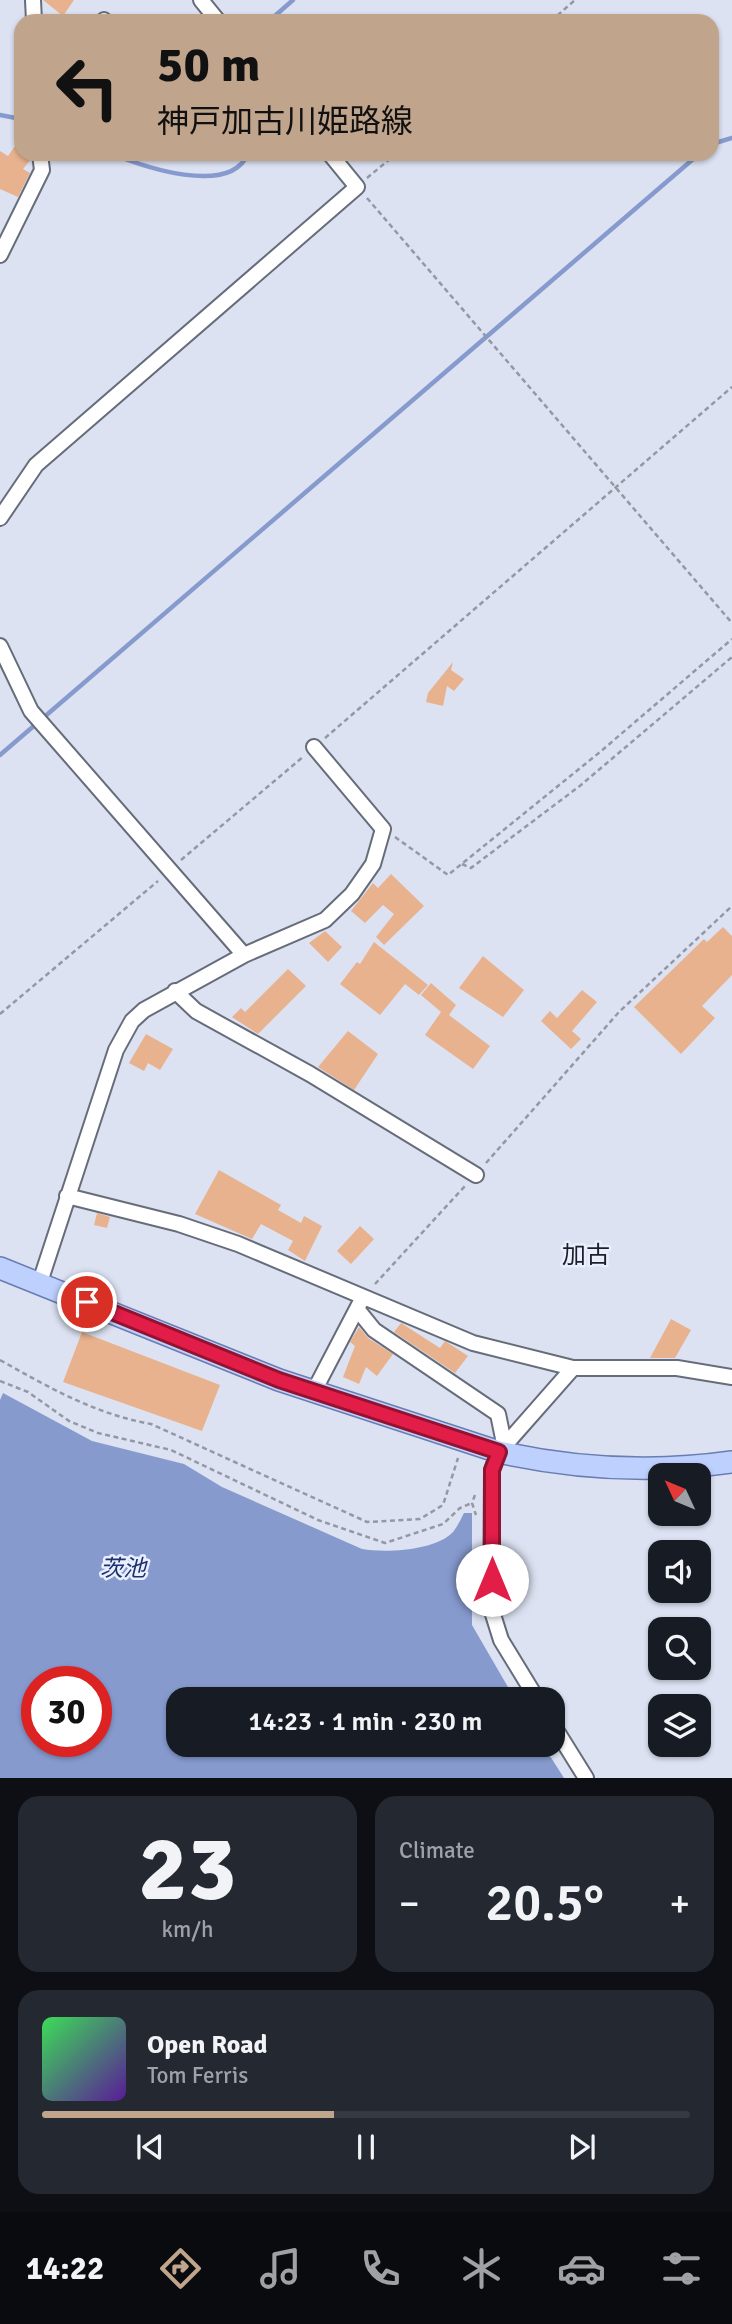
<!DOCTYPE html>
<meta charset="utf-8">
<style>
:root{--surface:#171b24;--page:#242831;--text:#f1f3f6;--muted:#9ea1a6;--line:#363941;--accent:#c0a48c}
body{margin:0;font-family:Signika,"Noto Sans JP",sans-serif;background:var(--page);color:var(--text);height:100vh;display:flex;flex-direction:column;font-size:26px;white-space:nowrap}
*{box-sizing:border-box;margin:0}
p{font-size:23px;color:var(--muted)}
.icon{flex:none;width:38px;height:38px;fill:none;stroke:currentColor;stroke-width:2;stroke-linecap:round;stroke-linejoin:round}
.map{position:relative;height:1778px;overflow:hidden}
.sheet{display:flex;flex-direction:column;gap:18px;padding:18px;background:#0d0f14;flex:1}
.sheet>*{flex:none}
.guide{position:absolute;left:14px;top:14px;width:705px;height:147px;border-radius:21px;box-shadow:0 2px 5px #0004;background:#c0a48c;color:#111;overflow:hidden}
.needle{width:46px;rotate:314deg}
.tools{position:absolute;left:648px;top:1463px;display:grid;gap:14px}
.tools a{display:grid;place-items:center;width:63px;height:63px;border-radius:14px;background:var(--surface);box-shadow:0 2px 5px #0004;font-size:35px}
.speed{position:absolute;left:21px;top:1666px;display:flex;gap:14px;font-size:35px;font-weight:700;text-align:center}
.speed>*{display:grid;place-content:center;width:91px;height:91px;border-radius:50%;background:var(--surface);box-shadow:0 2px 5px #0004;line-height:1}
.speed .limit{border:10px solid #d22;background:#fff;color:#111}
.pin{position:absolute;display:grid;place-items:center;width:60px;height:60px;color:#fff;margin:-30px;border:4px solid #fff;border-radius:50%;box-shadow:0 2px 7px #0007}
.me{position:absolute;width:77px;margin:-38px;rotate:0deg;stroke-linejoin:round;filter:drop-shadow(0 0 5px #0008)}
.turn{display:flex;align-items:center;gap:24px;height:147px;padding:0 28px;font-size:32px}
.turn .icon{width:91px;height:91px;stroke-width:2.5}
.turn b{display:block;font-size:49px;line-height:60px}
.big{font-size:52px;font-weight:600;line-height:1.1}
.sheet .tile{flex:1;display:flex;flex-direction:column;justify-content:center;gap:10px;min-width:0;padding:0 24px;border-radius:21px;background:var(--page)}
.sheet .dial{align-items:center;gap:0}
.dial b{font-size:91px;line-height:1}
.song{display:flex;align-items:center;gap:21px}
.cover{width:84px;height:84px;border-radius:10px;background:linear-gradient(135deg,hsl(130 70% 55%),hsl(270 70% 35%))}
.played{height:7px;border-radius:4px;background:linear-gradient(90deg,var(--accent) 45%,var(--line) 45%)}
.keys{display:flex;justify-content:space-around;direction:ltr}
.heat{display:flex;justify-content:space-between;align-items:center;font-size:38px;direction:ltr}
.sheet .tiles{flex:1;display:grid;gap:18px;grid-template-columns:1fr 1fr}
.tile:last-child{grid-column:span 2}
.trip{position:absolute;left:166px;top:1687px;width:399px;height:70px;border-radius:21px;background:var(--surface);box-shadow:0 2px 5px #0004;font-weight:600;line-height:70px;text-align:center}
.tab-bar{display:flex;height:112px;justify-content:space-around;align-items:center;background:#090b0e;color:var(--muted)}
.tab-bar .icon{width:49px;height:49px}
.tab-bar .current{color:var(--accent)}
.tab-bar b{font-size:32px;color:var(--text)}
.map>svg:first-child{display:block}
</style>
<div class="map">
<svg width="732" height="1778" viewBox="0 0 732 1778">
<rect width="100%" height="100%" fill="#dce2f2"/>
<!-- water -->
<path fill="#869ace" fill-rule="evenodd" d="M3,1393L92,1441L184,1464L222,1487L362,1549C385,1553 435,1551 453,1532C457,1527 461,1519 464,1513H472V1625L515,1699H178V1745H543L564,1778H0V1400ZM37,1682H96V1741H37Z"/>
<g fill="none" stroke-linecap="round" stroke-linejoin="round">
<!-- stream -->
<path stroke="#869ace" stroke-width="4.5" d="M269,21L293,0
M0,115L21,119
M712,144L732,138
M112,154C142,166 229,197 248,154
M0,755L699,154"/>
</g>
<!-- building -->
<path fill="#e8b28e" d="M43,0H74L63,16Z
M15,146L21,154L31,159L23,169L30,173L18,197L0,189V151L8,156Z
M453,662L451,670L464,679L454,691L447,686L443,706L426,702L428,693Z
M391,874L424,906L384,945L376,937L394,914L383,905L365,923L351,911L373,883L378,888Z
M723,927L732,936V975L702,1006L715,1018L681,1054L634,1007L704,939L707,942Z
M325,931L342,947L328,962L309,943Z
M374,942L428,985L419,995L405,984L380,1015L340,984L357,962L360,964Z
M483,956L524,990L503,1017L459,988Z
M288,969L306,986L258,1034L232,1017L241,1008L245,1012Z
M431,983L456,1005L449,1015L490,1046L473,1069L425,1035L441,1012L421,995Z
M582,990L597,1002L572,1031L581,1039L571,1049L541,1021L550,1011L557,1018Z
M348,1031L378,1054L354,1090L318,1067Z
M146,1034L173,1049L160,1070L148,1063L144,1071L129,1063Z
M219,1170L281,1205L278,1210L301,1223L304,1216L322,1226L305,1261L288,1250L293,1241L261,1224L252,1239L195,1214Z
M97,1213L110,1217L107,1228L94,1225Z
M360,1226L374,1239L351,1264L337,1251Z
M671,1319L691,1330L675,1358H650Z
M401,1323L440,1348L445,1341L468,1356L455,1373L394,1332Z
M359,1327L368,1338L393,1354L377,1376L366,1367L359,1384L343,1377L355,1346L350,1342Z
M82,1332L220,1385L202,1431L63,1382Z"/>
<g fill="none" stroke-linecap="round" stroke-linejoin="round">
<defs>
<path id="street" d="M33,0L34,21
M201,0L218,21
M103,21L104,20
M0,255L42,170L40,154
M0,518L36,465L357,187L330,154
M0,646L31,711L244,955
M175,991L196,1011L310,1074L476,1175
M67,1196L179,1224L238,1244L473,1343L573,1368H677L732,1377
M40,1282L116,1050L132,1021L144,1010L244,955L325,920L352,894L373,864L383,829L314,747
M357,1309L374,1330L498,1414L505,1448
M314,1391L361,1301
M537,1699L501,1640L491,1608L492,1470L499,1452L573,1368
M553,1725L586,1778"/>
<path id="primary" d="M0,1268L279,1380L499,1452C576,1469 655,1473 732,1462"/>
</defs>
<!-- street casing -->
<use href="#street" stroke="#666c79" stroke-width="18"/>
<!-- primary casing -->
<use href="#primary" stroke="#697db2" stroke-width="24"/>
<!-- path -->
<path stroke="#9498a4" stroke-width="2.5" stroke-dasharray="5 3.5" stroke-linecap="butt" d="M551,21L575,0
M367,178L396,154
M367,198L732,623
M325,738L732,387
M395,837L448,875L600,752L732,639
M181,860L304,756
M462,864L471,868L581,785L732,657
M0,1014L158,881
M486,1163L619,1012L732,906
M375,1284L465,1186
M0,1360C50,1388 95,1414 151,1424L367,1522L420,1519L443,1505L458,1458
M0,1381L28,1392L69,1421L98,1433L171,1450L318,1520L385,1543L443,1524L460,1508L472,1503
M475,1495L472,1503L476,1515"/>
<!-- street -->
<use href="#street" stroke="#fff" stroke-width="14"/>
<!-- primary -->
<use href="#primary" stroke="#bed0fe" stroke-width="21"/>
</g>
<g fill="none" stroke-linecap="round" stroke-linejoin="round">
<defs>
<path id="route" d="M87,1302L279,1380L499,1452L492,1470V1580"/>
</defs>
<!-- route casing -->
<use href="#route" stroke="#92132f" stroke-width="18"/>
<!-- route -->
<use href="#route" stroke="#e11d48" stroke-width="12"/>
</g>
<g text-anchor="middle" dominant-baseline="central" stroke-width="5" stroke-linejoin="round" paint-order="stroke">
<!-- water labels -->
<g font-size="23" font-style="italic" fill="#1e316f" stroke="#e9efff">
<text x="123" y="1568">茨池</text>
</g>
<!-- quarter labels -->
<g font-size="24" fill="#1d1f25" stroke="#e9efff">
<text x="586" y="1255">加古</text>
</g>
</g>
</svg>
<div class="tools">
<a><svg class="needle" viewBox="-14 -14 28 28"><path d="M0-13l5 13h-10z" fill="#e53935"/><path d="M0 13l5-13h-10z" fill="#9ea1a6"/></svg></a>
<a><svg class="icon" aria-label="sound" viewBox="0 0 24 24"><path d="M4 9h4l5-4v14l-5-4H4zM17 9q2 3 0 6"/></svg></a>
<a><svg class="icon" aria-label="search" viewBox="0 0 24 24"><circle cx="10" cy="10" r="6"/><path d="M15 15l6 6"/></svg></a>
<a><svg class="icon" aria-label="layers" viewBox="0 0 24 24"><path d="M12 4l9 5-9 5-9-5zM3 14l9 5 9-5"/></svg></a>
</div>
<div class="speed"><div class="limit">30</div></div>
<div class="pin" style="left:87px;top:1302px;background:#d93025"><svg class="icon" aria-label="arrive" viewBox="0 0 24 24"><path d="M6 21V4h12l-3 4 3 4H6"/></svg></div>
<svg class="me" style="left:492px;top:1580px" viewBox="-20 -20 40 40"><circle r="19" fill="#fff"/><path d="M0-13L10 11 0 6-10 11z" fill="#e11d48"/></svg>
<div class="trip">14:23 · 1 min · 230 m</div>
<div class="guide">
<div class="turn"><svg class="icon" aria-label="left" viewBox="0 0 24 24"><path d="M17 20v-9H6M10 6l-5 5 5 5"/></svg><div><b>50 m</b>神戸加古川姫路線</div></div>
</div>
</div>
<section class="sheet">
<div class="tiles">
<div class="tile dial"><b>23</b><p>km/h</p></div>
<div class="tile"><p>Climate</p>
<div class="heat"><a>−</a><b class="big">20.5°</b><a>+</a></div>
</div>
<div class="tile">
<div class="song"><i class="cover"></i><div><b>Open Road</b><p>Tom Ferris</p></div></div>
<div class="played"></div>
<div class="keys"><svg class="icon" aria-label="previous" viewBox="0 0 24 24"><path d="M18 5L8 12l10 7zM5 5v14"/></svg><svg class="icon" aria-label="pause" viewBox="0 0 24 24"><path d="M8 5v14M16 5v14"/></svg><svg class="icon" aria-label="next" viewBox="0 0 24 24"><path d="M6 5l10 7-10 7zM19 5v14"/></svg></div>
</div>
</div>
</section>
<nav class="tab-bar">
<b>14:22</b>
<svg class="icon current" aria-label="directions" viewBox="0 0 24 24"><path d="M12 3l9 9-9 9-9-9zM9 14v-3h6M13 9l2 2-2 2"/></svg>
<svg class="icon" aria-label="music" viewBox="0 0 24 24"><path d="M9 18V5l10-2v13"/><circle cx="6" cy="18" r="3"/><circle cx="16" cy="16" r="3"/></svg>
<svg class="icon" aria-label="phone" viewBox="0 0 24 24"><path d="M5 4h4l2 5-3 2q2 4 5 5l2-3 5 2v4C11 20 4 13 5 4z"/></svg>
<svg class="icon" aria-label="climate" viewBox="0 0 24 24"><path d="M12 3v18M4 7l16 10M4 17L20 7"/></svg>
<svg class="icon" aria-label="car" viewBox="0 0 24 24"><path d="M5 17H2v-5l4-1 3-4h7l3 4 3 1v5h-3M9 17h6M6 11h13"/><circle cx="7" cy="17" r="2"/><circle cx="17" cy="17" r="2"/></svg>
<svg class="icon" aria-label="filters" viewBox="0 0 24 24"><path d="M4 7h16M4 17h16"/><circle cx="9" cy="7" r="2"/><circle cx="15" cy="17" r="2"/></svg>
</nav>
